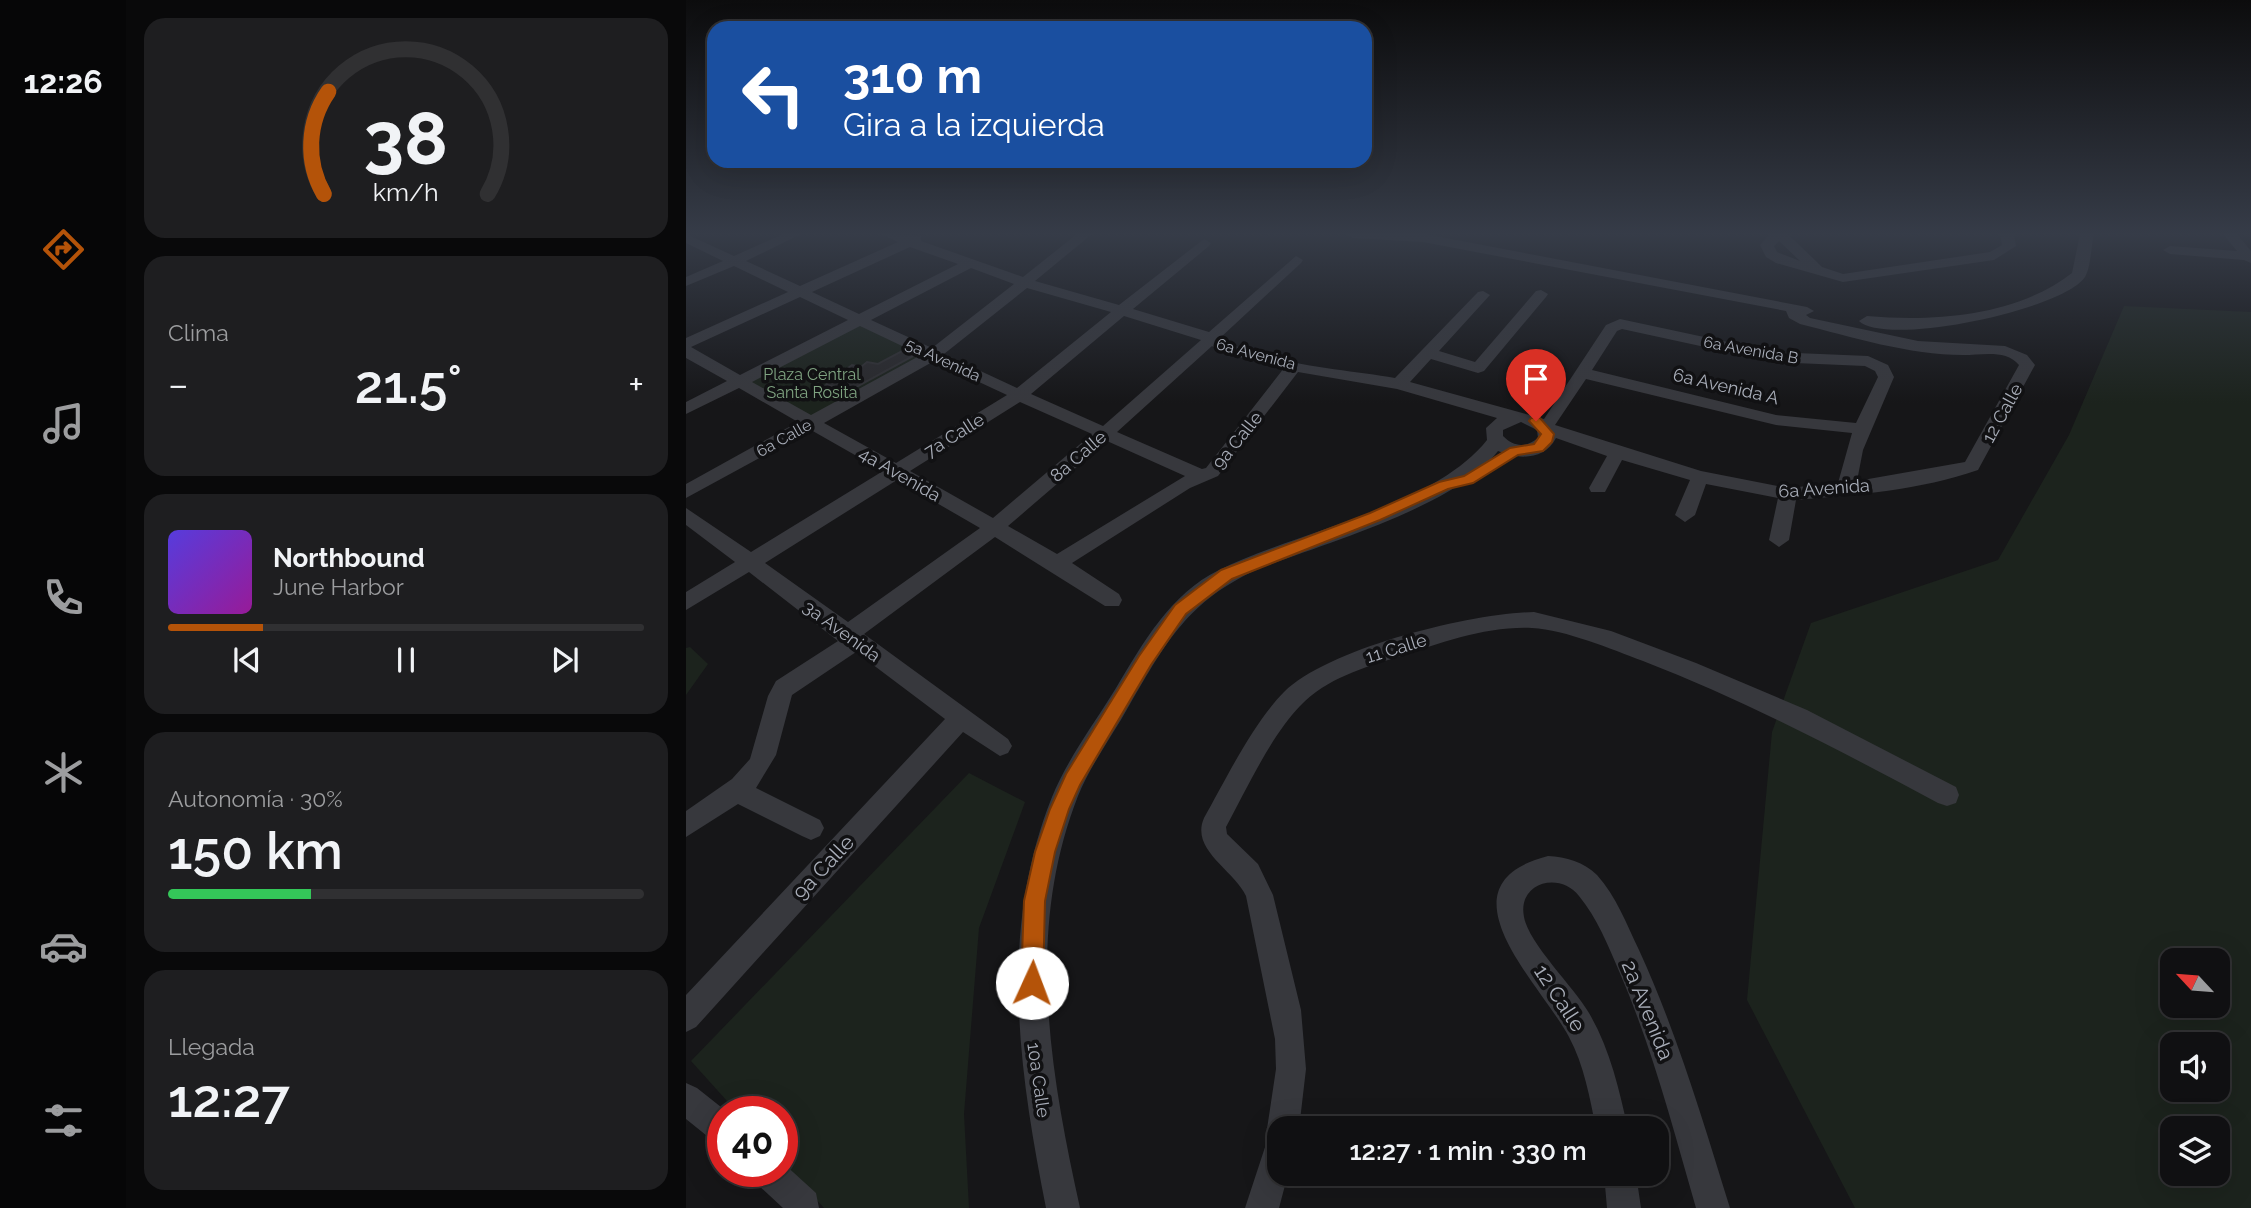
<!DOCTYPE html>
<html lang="es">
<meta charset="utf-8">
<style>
:root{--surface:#101012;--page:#1e1e20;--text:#f1f3f6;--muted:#9c9d9f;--line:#303032;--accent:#b45309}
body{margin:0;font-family:Raleway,sans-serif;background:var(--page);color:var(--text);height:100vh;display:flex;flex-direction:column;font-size:26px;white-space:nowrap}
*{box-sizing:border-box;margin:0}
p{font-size:23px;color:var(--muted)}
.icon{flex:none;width:38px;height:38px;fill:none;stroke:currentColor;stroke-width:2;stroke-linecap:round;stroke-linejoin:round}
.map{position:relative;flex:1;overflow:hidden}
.drawer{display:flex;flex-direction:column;gap:18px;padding:18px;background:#09090a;width:560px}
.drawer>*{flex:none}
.top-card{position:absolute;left:21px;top:21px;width:665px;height:147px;border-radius:21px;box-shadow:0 7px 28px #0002,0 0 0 2px var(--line);background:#1a4fa0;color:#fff;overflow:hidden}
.needle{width:46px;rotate:296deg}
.buttons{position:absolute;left:1474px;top:948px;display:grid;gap:14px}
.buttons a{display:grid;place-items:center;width:70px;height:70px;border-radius:14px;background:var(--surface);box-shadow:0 7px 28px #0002,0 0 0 2px var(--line);font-size:35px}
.speed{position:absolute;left:21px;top:1096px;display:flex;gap:14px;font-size:35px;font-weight:700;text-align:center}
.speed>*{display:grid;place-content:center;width:91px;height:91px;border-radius:50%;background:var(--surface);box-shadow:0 7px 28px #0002,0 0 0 2px var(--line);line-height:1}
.speed .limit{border:10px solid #d22;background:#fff;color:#111}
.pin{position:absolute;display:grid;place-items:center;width:60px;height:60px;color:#fff;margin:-72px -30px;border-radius:50% 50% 50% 0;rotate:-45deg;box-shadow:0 0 7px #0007}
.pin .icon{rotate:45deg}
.me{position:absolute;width:77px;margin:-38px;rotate:2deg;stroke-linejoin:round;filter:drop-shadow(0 0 5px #0008)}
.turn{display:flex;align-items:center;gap:24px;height:147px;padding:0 21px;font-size:32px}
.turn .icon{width:91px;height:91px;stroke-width:2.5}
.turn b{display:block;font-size:49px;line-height:60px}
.big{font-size:52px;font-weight:600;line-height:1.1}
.drawer .widget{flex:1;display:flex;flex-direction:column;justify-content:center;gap:10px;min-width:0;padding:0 24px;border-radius:21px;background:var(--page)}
.drawer .dial{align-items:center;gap:0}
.dial svg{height:182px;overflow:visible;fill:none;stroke:var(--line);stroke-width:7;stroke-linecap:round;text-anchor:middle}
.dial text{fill:var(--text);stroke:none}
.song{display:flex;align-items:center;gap:21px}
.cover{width:84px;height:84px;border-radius:10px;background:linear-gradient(135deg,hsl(250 70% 55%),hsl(300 70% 35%))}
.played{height:7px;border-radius:4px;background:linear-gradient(90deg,var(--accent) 20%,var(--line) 20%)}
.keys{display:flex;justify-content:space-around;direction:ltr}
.heat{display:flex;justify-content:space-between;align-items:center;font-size:38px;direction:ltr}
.charge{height:10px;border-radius:5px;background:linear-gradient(90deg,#34c759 30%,var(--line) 0)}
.trip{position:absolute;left:581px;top:1116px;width:402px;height:70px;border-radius:21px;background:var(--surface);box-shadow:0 7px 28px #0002,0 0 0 2px var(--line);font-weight:600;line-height:70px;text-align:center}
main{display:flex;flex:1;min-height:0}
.tab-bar{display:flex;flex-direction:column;width:126px;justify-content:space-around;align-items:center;background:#060607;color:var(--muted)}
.tab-bar .icon{width:49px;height:49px}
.tab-bar .on{color:var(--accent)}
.tab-bar b{font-size:32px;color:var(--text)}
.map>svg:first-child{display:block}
</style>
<main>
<nav class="tab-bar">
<b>12:26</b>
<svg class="icon on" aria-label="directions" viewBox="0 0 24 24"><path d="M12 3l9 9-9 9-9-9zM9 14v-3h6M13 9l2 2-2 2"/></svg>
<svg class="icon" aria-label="music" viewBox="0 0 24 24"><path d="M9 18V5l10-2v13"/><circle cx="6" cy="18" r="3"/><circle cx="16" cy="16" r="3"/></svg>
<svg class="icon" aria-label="phone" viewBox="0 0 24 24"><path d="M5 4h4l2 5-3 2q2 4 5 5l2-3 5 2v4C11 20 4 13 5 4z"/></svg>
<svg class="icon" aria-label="climate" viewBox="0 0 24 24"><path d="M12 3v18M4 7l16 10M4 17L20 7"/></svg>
<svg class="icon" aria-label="car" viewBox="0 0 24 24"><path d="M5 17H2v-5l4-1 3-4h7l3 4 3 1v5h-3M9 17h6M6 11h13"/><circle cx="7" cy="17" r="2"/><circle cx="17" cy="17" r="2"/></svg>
<svg class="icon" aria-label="filters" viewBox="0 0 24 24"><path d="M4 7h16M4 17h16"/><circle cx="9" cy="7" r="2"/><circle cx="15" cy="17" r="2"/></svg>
</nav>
<section class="drawer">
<div class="widget dial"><svg viewBox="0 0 100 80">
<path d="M14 69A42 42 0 1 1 86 69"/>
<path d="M14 69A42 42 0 0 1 16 24" stroke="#b45309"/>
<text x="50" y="56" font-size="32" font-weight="700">38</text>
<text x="50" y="72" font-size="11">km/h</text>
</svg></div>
<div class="widget"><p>Clima</p>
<div class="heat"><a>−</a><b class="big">21.5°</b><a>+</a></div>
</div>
<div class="widget">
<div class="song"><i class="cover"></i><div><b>Northbound</b><p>June Harbor</p></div></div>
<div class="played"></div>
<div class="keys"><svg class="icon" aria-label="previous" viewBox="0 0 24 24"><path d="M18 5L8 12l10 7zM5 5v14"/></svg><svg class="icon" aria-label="pause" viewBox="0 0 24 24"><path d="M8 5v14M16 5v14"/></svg><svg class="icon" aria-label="next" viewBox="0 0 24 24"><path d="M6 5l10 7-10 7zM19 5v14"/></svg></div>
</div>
<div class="widget"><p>Autonomía · 30%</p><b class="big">150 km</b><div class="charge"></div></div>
<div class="widget"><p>Llegada</p><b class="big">12:27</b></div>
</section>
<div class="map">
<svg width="1565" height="1208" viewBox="0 0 1565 1208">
<rect width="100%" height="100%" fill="#161618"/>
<!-- green -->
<path fill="#1c231d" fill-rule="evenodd" d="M1438,306L1565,312V1208H1169L1061,1000L1086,732L1125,623L1312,560L1383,435ZM1486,961H1531V1006H1486ZM1486,1045H1531V1090H1486ZM1486,1129H1531V1174H1486Z
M175,321L247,355L123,424L51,383Z
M4,647L22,664L0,695V648Z
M283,773L339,802L293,928L278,1114L283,1208H138L96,1162V1111H50L5,1061Z"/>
<!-- building -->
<path fill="#29292c" stroke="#303034" stroke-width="2" d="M216,351L227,356L165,390L140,385L166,365L175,367L181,362L192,364Z"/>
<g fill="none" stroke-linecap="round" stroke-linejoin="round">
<!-- minor -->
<path fill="#37383d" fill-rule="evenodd" d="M0,234L48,256L97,234H115L60,261L114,286L212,242L195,234L235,236V241L337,277L391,234H406L349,281L433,305L518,239L525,243L523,246L447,309L523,332L610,256L617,260L615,263L534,338C580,365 656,369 709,378L792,292L797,291L804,295L753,351L789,362L850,291L855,290L862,294L860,297L798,371L792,373L745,359L724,382L858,419L920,325L934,319L1088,352L1182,356L1202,365L1208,377L1177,450L1171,481L1279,462L1333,365C1320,349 1296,355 1277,355C1223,355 1166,337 1114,324L1103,318L1100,311L737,242L667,238L661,234H739L1121,307L1128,311L1120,315L1124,318L1232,341L1319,346L1341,355L1349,365L1292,470C1235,490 1170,495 1110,500L1103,540L1093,547L1083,540L1092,498L1020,484L1009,515L999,522L989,515L1004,480L936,460L919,492H905L903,488L921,456L870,438C859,460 832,460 812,451C769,507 639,543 572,569C502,601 481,641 444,704C427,735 405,764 392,796C339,931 364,1071 394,1208H360C333,1070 312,932 366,797C382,758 408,724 430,688C457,643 484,594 533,570C611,531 747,508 801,440L800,428L811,418L711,389L612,372L532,476L504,488L386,563L433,594L436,600L433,606H419L309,537L178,634L322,739L326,746L322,753L314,756L277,732L10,1027L0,1032V995L259,719L170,652L106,695L90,755L70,788L134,820L138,828L134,836L125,840L116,836L52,804L0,837V811L46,779L64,759L82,696L90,681L152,641L63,572L0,610V592L49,562L0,525V508L65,552L197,471L125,430L0,498V484L112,422L53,388L0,414V402L41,381L0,358V338L102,292L48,266L0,286V277L37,261L0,243ZM224,247L272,264L173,314L126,292ZM285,268L328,284L246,348L185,320ZM341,288L425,312L331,388L258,354ZM114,297L162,320L54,375L5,347ZM438,316L515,340L417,426L345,394ZM174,326L235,355L125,415L66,382ZM936,329L1088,362L1179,366L1189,371L1192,377L1170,423L1090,415L906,370L931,331ZM526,346L537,353L598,368L520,468L516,469L431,432ZM248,361L321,395L210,463L138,423ZM900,379L1090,425L1166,433L1152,483L1102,488L1015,471L869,425ZM334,402L406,434L307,518L224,471ZM835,422L851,430L852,438C840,448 828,447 817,436V430ZM421,441L499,476L371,554L322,526ZM211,480L294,528L162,622L79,563Z
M1084,234H1102L1136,267L1157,274L1304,252L1316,245L1314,234H1328L1330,246L1308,260L1157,282L1090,263L1080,257L1074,245ZM1093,241L1114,261L1091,252L1088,246Z
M1394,234H1408C1405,246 1405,267 1399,277C1377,310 1200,347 1173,321L1181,316C1249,322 1331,316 1386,273Z
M1537,234H1551L1565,251V263L1558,260L1484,254L1477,250L1484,246L1551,251Z
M848,612L925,631L1010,663L1121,710L1270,787L1273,795L1270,803L1261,806L1252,803C1155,751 1060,701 957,661C925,649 880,630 846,628C800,626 755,643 712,657C677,668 641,678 614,706C585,736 560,790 540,827L541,834L572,864L587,895L615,1010L620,1069L613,1129H593V1174H602L593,1208H559L583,1135L581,1129L590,1069L589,1039L560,896C548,870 504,850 518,818C540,779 567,723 598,692C643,648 785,613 848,612Z
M862,856C880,857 898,862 911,875C930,896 941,925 953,950C991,1033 1017,1121 1044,1208H1010C987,1128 966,1047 933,971C922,945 911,918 893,896C874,871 831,882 838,917C843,944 888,987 903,1013C924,1049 933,1089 942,1129H910C904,1098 898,1065 883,1037C855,984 748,885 862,856Z
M0,1083L11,1088L40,1111H37V1145L26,1140L0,1119Z
M96,1162L130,1193L133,1208H97L70,1183L66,1171H96Z
M918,1174H950L955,1208H921Z"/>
</g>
<!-- sky -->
<linearGradient id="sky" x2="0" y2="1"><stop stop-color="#0c0c0d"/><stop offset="0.58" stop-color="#363c48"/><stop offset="1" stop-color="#363c48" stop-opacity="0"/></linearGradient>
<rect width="1565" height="403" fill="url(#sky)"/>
<!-- route -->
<path fill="#b45309" stroke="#753606" stroke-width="2" d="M845,418H854L868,434L866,442L857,451L832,455L787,483L762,489L694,520L546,579L500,614L465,665L394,785L383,809L369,852L359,901L357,983L354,991L346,994L338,991L335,983L338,901L349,852L364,809L380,774L453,656L489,605L535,570L684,513L753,482L778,476L824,448L848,444L855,434L843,421Z"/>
<g text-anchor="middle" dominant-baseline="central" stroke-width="7" stroke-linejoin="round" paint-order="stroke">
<!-- far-street labels -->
<g font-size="16" fill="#a8adb8" stroke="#111113">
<text transform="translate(1065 350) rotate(10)">6a Avenida B</text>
<text transform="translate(570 354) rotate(15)">6a Avenida</text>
<text transform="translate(257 360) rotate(25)">5a Avenida</text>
<text transform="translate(98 438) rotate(-29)">6a Calle</text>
</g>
<!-- far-park labels -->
<g font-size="16" fill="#7fa381" stroke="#111113">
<text x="126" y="374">Plaza Central<tspan x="126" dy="18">Santa Rosita</tspan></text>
</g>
<!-- street labels -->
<g font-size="18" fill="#a8adb8" stroke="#111113">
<text transform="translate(1040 386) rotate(13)">6a Avenida A</text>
<text transform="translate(1316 413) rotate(-61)">12 Calle</text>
<text transform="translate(268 435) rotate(-32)">7a Calle</text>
<text transform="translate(551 440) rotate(-51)">9a Calle</text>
<text transform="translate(392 456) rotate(-41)">8a Calle</text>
<text transform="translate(214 474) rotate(30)">4a Avenida</text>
<text transform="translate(1138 488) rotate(-4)">6a Avenida</text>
<text transform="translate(156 631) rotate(36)">3a Avenida</text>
<text transform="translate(710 648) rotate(-17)">11 Calle</text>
<text transform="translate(353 1080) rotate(82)">10a Calle</text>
</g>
<!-- near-street labels -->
<g font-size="21" fill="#a8adb8" stroke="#111113">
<text transform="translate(137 867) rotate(-47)">9a Calle</text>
<text transform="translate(874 998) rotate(57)">12 Calle</text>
<text transform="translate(962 1010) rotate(68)">2a Avenida</text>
</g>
</g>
</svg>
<div class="buttons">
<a><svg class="needle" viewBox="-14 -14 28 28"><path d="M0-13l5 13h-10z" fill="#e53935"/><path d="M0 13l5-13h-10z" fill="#9c9d9f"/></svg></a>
<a><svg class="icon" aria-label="sound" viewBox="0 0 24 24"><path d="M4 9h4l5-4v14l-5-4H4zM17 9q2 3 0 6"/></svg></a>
<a><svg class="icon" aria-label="layers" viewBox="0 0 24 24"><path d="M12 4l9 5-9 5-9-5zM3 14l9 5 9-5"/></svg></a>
</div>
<div class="speed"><div class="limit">40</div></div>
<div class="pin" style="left:850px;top:421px;background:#d93025"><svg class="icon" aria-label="arrive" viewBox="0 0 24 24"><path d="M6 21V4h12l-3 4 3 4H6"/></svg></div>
<svg class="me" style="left:346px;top:983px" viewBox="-20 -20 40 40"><circle r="19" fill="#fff"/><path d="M0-13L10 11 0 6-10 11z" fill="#b45309"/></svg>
<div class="trip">12:27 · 1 min · 330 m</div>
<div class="top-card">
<div class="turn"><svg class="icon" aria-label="left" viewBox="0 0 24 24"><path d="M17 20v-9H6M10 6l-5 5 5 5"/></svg><div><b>310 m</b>Gira a la izquierda</div></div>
</div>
</div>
</main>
